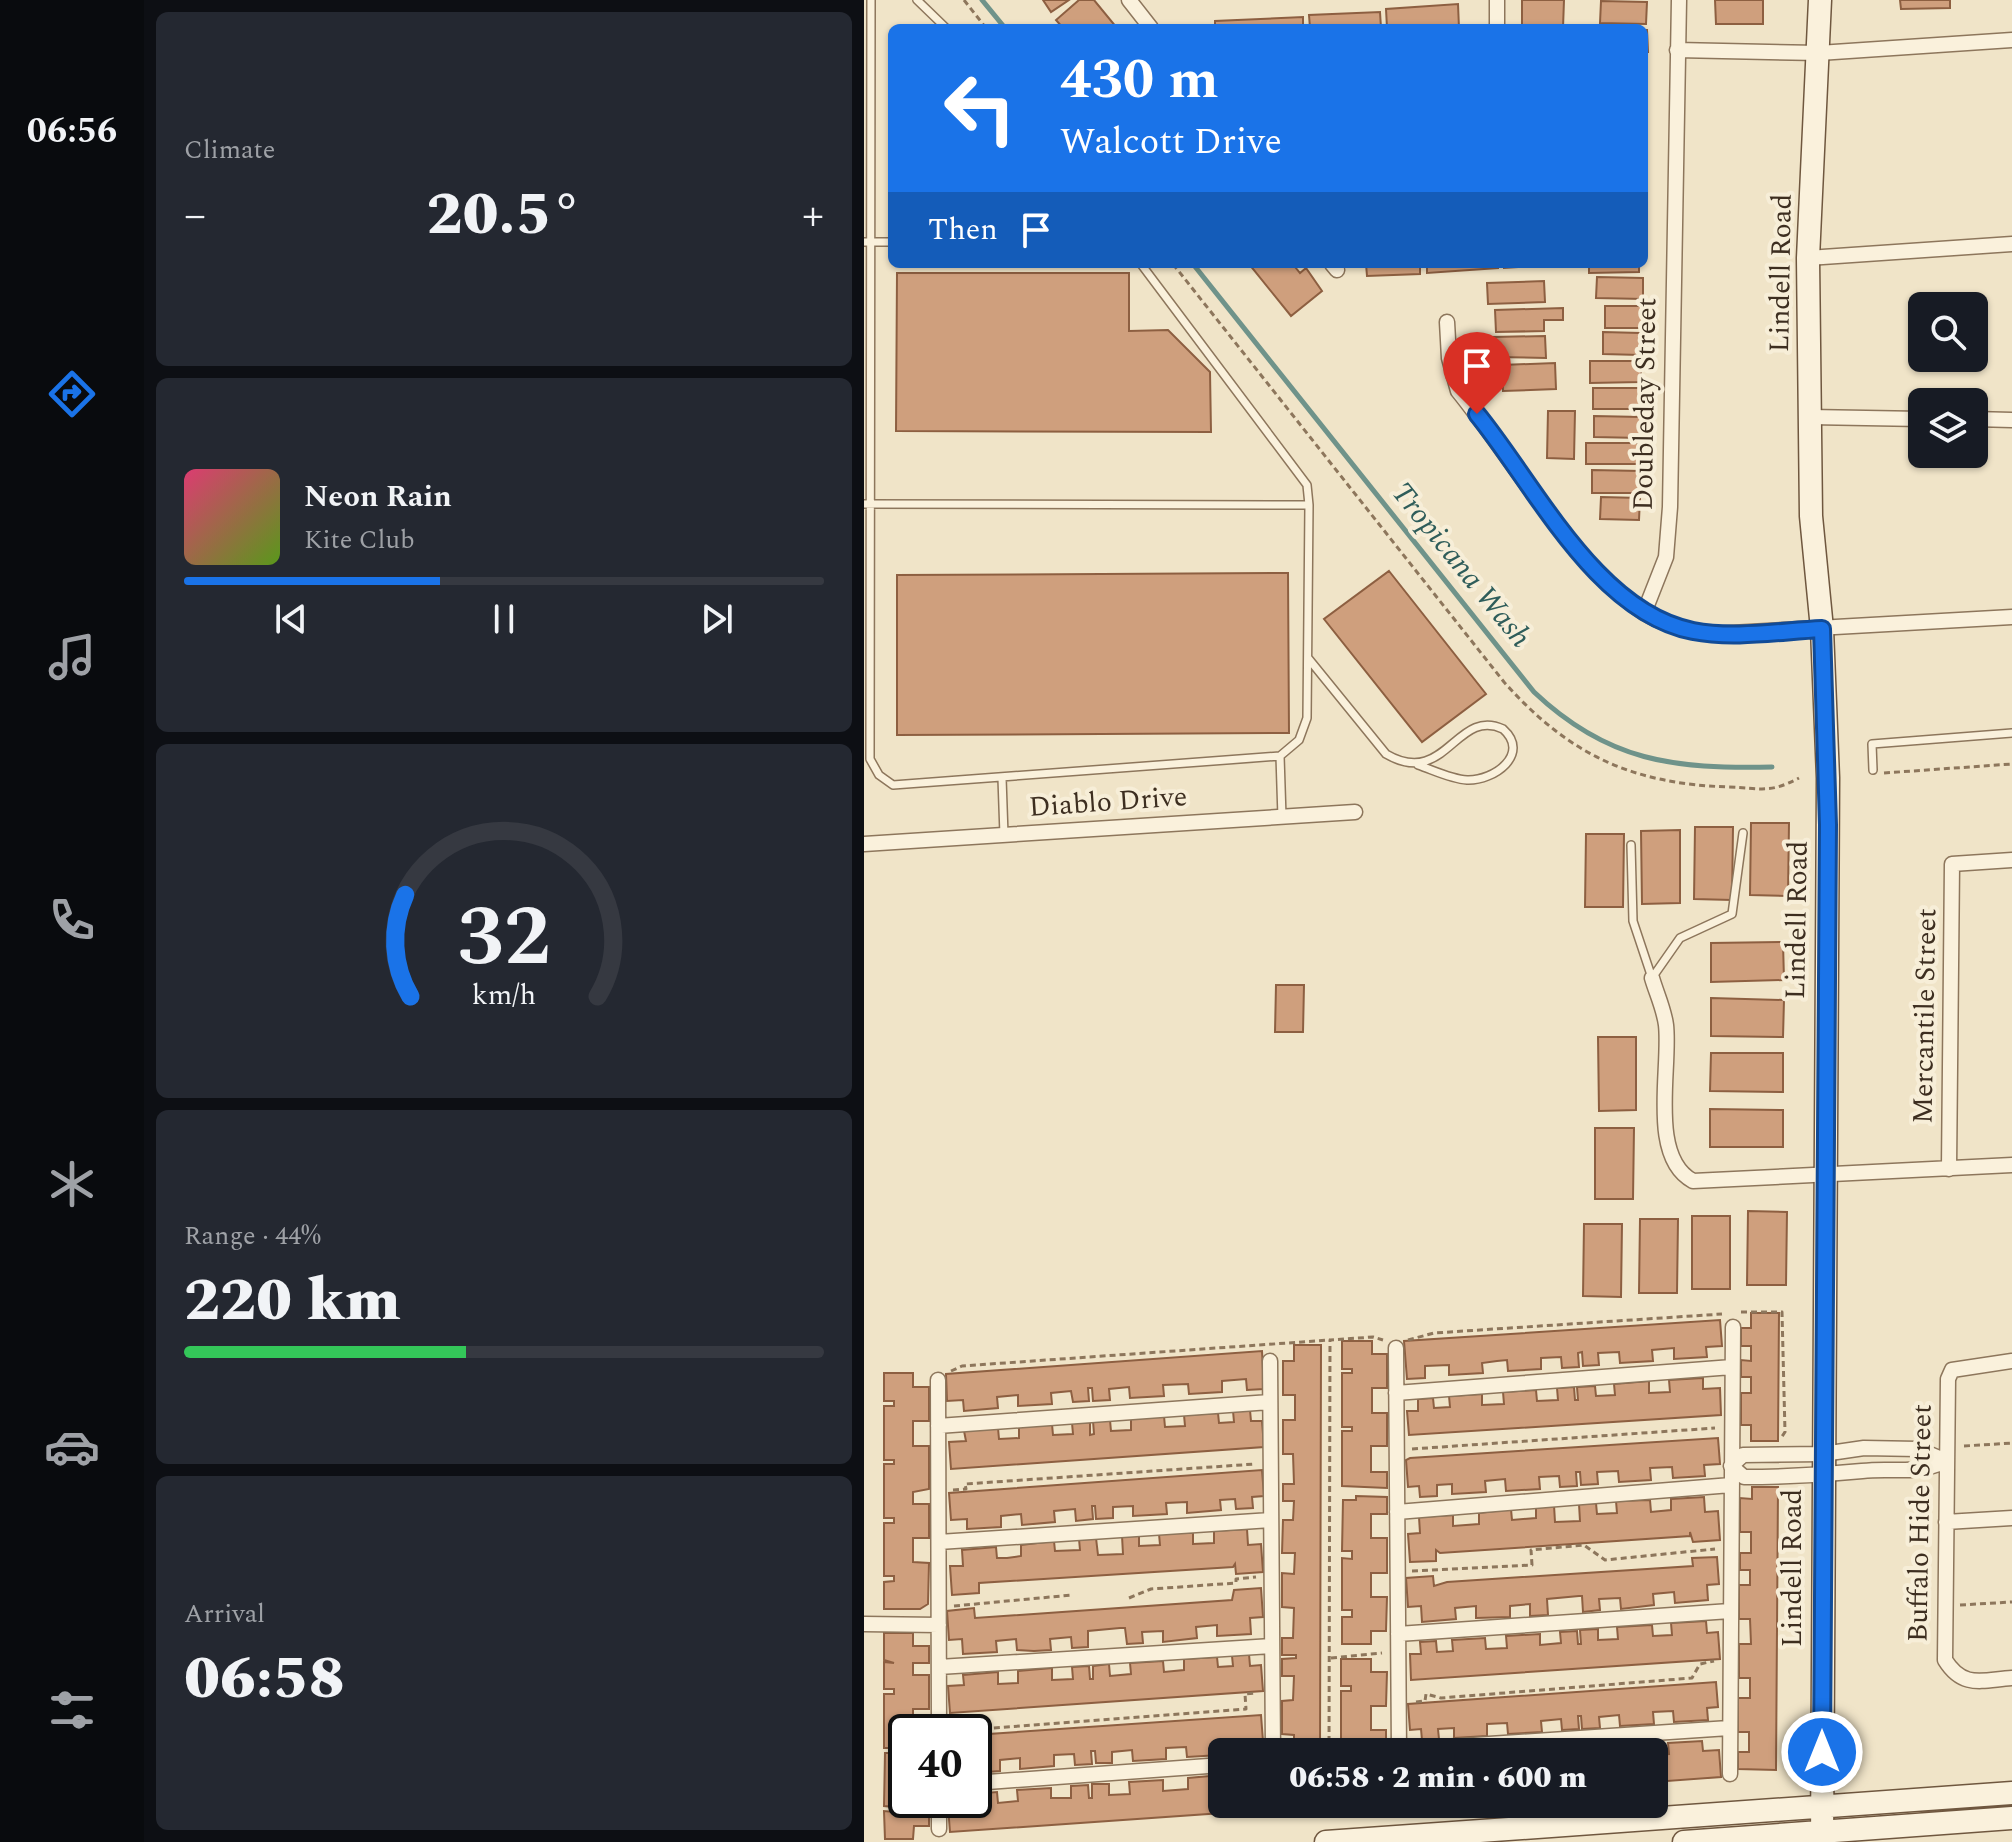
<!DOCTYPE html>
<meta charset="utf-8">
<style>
:root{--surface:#171b24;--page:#242831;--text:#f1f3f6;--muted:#9ea1a6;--line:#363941;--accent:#1a73e8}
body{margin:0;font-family:Spectral,serif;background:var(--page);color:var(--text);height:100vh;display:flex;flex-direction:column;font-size:30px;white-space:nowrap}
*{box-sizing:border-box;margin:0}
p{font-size:26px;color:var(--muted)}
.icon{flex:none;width:44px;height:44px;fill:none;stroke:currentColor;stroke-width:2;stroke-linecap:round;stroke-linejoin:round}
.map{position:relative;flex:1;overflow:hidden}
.drawer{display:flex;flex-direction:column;gap:12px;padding:12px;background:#0d0f14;width:720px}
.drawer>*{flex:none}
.hud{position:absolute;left:24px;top:24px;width:760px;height:244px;border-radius:12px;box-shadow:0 2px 6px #0004;background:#1a73e8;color:#fff;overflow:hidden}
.controls{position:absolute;left:1044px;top:292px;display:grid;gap:16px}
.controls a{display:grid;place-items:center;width:80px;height:80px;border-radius:12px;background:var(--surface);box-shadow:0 2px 6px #0004;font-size:40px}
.speed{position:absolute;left:24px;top:1714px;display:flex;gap:16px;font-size:40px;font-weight:700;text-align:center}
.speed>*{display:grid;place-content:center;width:104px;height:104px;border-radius:50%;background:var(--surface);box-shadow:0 2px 6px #0004;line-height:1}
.speed .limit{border:4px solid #111;border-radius:12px;background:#fff;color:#111}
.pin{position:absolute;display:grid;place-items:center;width:68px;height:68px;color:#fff;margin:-82px -34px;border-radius:50% 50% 50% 0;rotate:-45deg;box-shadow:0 0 8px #0007}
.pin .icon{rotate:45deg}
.me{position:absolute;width:88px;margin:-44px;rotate:0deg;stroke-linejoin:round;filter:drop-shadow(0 0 6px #0008)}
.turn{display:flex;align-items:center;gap:28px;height:168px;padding:0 40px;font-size:36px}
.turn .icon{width:104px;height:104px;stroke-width:2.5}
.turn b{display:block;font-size:56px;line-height:68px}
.then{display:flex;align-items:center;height:76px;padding:0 40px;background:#0003;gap:16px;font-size:30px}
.big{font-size:60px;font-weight:800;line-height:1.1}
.drawer .card{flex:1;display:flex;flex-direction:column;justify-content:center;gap:12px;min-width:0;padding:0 28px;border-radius:12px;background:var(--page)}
.drawer .dial{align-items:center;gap:0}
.dial svg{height:208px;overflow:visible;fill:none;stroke:var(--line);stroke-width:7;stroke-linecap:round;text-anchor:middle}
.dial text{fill:var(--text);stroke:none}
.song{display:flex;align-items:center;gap:24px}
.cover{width:96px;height:96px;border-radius:12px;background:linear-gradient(135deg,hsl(340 70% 55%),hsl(90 70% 35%))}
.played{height:8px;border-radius:4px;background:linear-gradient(90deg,var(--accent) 40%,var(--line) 40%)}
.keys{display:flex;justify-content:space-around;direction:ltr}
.heat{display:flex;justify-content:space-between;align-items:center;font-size:44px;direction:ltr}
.charge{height:12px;border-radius:6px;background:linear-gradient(90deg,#34c759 44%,var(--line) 0)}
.trip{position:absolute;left:344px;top:1738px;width:460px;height:80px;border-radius:12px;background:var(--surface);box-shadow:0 2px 6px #0004;font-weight:800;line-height:80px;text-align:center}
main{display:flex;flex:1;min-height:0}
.menu{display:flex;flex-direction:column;width:144px;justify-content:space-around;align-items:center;background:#090b0e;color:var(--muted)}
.menu .icon{width:56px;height:56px}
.menu .selected{color:var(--accent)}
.menu b{font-size:36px;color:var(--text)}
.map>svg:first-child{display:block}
</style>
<main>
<nav class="menu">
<b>06:56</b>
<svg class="icon selected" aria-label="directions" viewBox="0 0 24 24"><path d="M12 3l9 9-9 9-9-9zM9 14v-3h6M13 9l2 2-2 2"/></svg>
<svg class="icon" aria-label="music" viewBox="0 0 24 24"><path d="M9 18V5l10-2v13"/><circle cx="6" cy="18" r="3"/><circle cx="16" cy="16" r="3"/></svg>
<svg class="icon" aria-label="phone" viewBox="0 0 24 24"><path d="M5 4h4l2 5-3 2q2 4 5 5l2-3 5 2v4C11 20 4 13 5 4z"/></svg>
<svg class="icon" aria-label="climate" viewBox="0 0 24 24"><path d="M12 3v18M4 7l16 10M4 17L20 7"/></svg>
<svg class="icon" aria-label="car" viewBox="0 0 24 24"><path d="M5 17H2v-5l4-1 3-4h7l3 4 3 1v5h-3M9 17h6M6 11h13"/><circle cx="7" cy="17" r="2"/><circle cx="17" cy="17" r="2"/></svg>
<svg class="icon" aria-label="filters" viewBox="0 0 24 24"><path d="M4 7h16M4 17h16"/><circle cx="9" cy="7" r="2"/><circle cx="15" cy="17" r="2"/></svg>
</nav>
<section class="drawer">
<div class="card"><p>Climate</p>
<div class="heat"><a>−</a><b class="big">20.5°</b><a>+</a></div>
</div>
<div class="card">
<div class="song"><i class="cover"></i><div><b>Neon Rain</b><p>Kite Club</p></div></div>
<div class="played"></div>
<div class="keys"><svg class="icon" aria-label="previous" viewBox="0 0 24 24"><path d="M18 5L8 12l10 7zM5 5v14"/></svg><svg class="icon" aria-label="pause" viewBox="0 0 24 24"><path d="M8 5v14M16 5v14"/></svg><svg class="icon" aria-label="next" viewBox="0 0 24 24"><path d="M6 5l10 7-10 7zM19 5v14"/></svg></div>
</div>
<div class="card dial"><svg viewBox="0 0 100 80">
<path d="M14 69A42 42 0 1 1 86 69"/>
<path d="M14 69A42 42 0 0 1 12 30" stroke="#1a73e8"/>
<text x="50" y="56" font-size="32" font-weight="700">32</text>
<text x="50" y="72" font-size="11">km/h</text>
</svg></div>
<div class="card"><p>Range · 44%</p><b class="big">220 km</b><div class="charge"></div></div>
<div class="card"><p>Arrival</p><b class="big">06:58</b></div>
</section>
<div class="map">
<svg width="1148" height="1842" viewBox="0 0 1148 1842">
<rect width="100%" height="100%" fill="#f0e4c8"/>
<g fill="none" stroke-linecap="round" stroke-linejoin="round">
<!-- stream -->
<path stroke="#6f938a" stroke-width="5" d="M118,0L141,28
M329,264L670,692C744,762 810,769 908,767"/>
</g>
<!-- building -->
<path fill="#cf9f7d" stroke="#8d5f41" stroke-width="2" d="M179,0H205L187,12Z
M215,0H230L253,28H199L192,20Z
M658,0H700L699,28H658Z
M851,0H899V24H852Z
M1036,0H1086V8L1037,9Z
M737,1L783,2L782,24L736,23Z
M594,4L595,28H523L522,9Z
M516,12L517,28H446L445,15Z
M439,17V28H351V21Z
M780,30H783L784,52H780Z
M385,264H436L432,268L436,273L442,268L458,291L427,316Z
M502,264H556V274L503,276Z
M563,264H634V268L563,273Z
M640,264H696L640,268Z
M725,264H775V272L725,273Z
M33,273H265V331L304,330L346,372L347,432L32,431Z
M733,277L779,278V299L732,298Z
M680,281L681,302L624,304L623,283Z
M741,306H778V328H741Z
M699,308V320H680V331L632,332L631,310Z
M739,332L776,333V355L739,354Z
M681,336L682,358L629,357V337Z
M726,361H777V382L726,383Z
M691,363L692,389L639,391L638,365Z
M729,388H777V409H729Z
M684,411H711L710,459L683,458Z
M730,416L777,417V438L730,437Z
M722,443H776V464H722Z
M728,470L777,471V493H728Z
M737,497L776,498L775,520L736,519Z
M525,571L622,694L558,742L460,619Z
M424,573L425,733L33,735V575Z
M887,823H925L924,896L886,895Z
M831,827H869L868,900L830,899Z
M816,830V903L778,904L777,831Z
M722,834H760L759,907H721Z
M919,942L920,980L847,982V943Z
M412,985H440L439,1032H411Z
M847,998L920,1000L919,1037L847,1036Z
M734,1037H772V1110L735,1111Z
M847,1053H919V1092L846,1091Z
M846,1109L919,1110V1147H846Z
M731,1128H770L769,1199H731Z
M884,1211L923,1212L922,1285H883Z
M828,1216H866V1289H828Z
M776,1219H814L813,1293H775Z
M720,1224H758L757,1297L719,1296Z
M887,1313H915L914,1441H887V1425H877V1393H887V1377H877V1360L887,1361V1346H877V1328H887Z
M856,1320L858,1346L842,1347L843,1357L810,1359V1348L788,1350L789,1361L756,1363L755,1352L734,1353L735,1365L719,1366L718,1352L714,1353L715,1367L698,1368L697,1357L677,1358V1369L644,1371L643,1360L633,1361L618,1363L619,1373L585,1375V1365L561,1366V1378L543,1379L540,1341Z
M478,1341H508V1354H523V1388H508V1413H523V1446H507V1472H523V1488L478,1486V1431H488V1427H478V1373H488V1369H478Z
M430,1345H457L456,1752H430V1735L418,1734V1701L429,1700L430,1676H418V1659L432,1658V1655H418V1638H429L430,1608L418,1607V1573L430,1574L431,1553H418L419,1520H429L430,1501H419V1484H430L429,1454H419V1420H431V1395H419V1361H430Z
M398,1351L400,1389L383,1390L382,1379L358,1381V1392L325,1394L324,1384L299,1385L300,1396L266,1398L265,1387L245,1389L246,1400L229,1401L228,1388H224L225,1401L209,1402L207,1391L187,1393L188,1404L154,1406V1395L133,1397L134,1408L100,1411L99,1400L83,1401L82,1374Z
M20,1373H49V1387H65V1421H49V1446H65V1489L49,1492V1504H65V1538H49V1562L65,1563L64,1604L56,1609H20V1582L30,1581V1576H20V1523H30V1518H20V1464H30V1460H20V1406H30V1401H20Z
M839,1378V1389L856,1388L857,1415L545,1435L543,1411H554V1399L569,1398L570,1408L586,1407L585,1396L618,1394V1405L640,1404L639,1392L672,1390L673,1401L694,1400L693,1388L710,1387L711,1400H714L713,1387L731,1386L732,1396L751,1395L750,1384L785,1381V1393L806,1392L805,1380Z
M386,1410L387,1421H398L400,1447L87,1469L85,1442L102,1441L100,1431L134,1428L135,1439L155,1438V1427L188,1424L189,1435L209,1434L208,1423L226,1422V1435L230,1434L229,1421L246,1420L247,1431L267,1430V1419L300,1416L301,1427L321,1426L320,1415L354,1413L355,1423L370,1422L369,1411Z
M854,1438L856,1464L840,1465L841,1476L809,1478L808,1467L786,1468L787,1480L755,1482L754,1471L733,1472L734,1484L717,1485L716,1472H712L713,1486L696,1487L695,1476L675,1477L676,1489L642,1491L641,1479L621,1481L622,1492L588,1494V1484L573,1485V1496L556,1497L555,1486L544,1487L542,1460L546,1458Z
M398,1470L400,1496L388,1497L389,1508L372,1509L371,1499L356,1500L357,1510L323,1513V1502L302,1503L303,1514L269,1516V1506L249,1507V1518L232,1519L231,1506H228L229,1519L212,1521L211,1509L190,1511L191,1522L158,1525L157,1514L137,1516V1527L103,1529V1519L87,1520L85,1493Z
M888,1487H914L912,1770L874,1769V1752H885V1732H874V1698H886V1678H875V1644H887L886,1619H875V1585H886V1570H876V1553H887V1532H876V1498L888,1499Z
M492,1496L523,1497V1514H507V1538H523V1573H507V1597H523L522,1631H507V1644H478V1617H488V1610H478V1558L488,1559V1551H478L479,1500H492Z
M840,1497L841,1512L854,1511L856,1540L829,1542L826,1532V1536L576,1553L572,1550V1561L546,1562L544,1534L556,1533L555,1517L589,1515V1526L615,1524V1513L647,1509L648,1520L672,1518V1506L690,1505L691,1522L716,1521L715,1504L732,1503L733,1514L753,1513L752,1501L786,1500L787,1512L807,1510V1499Z
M383,1529L384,1545L397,1544L399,1572L372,1574L371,1564L369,1567L115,1583V1593L88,1595L86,1566H99L98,1550L132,1547L133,1558H143L157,1556V1545L190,1541L191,1551L216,1550L215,1539L232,1538L234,1555L259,1554L258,1536L275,1535V1546L296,1545L295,1534L313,1533H329V1544L350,1543V1531Z
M853,1557L855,1584L843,1585L844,1600L811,1603L810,1592L789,1594L790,1605L757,1609L756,1598L735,1599L736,1610L719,1612L718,1596H715L683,1599L684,1615L666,1616V1604L646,1606V1617L612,1618V1606L591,1608L592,1619L558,1622L557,1606L544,1607L542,1578L569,1576L570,1586L583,1582L829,1566L828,1558Z
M397,1588L399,1617L386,1618L387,1634L353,1636V1625L332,1627L333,1638L299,1642V1631L278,1632L279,1643L263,1644L261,1628H256L224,1631V1647L208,1648L207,1637L186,1639L187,1650L170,1651L153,1650L152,1639L132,1641L133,1652L99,1654L98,1639L85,1640L83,1611L110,1608L111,1618L368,1600L370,1590Z
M842,1621L843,1633L854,1632L856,1659L547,1680L546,1654H557L556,1642L572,1641L573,1652L589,1651L588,1640L621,1638L622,1649L643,1648L642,1636L676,1634V1645L697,1643L696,1632L713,1631L714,1644H717L716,1630L734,1629V1640L754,1639L753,1627L788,1625L789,1636L808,1635L807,1623Z
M20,1633H49V1646H65V1663H49V1675H65V1709H49V1732H42V1800H65V1826H50L49,1839H21L20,1811L30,1812V1807L20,1806L21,1753H30V1748H20V1694H30V1689H20V1662L30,1663L20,1660Z
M385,1654L386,1666L397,1665L399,1691L86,1713L84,1686L100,1685L99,1675L134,1672V1684L154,1683V1671L188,1668V1680L209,1679L208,1667L225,1666L226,1679H229V1666L245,1664L246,1676L267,1674L266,1663L299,1661L300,1672L320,1670V1659L353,1657L354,1667L369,1666L368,1656Z
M477,1659H507V1672H523L522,1706H507V1730H522V1752H478L487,1750V1744H477V1691H487V1686H477Z
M852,1682L854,1707L843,1708L844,1720L810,1722L809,1711L789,1712L790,1724L756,1726L755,1715L735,1717L736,1728L718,1729L717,1716H714L715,1729L698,1730L697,1719L677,1721L678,1732L644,1734L643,1723L623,1724V1736L590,1738V1728L574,1729L575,1739L558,1740L557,1729L546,1730L544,1704Z
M397,1715L399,1741L388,1742L389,1752H372L371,1744L356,1745V1755L323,1757L322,1747L302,1748V1759L269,1761L268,1750L248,1752V1763H232L231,1751H227L228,1764L211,1765L210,1754L190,1755V1766L156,1769V1758L136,1760V1771L110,1773V1735Z
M838,1741L839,1751L855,1750L857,1777L790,1782V1755L805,1754L804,1743Z
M784,1744L785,1752H750L749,1746Z
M731,1748V1752H713V1749Z
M357,1775L358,1804H402L401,1810L86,1832L84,1806L110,1800V1794L133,1792L134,1803L154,1801L153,1790L187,1788V1798H207V1786L224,1785L225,1798H228V1784H245V1795L266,1794L265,1782L299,1780V1791L324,1789V1778Z
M429,1804H456V1809H428Z
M477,1804H519V1806H477Z"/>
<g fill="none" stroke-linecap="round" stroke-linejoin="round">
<defs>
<path id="lane" d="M7,0L6,759L15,775L29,785L416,756L435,740L443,718L445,505
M53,0L82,28
M0,242H28
M0,504L445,505L443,485L277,264
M444,658L522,754C582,789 592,707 639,729C667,754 630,781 603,780C587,779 569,770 554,765
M416,756L418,817
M1009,770L1008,744L1148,733
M138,778L140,835
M767,845L769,921L788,978
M788,978L816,938L868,914L879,833"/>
<path id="street" d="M265,0L287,28
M633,28V0
M813,50L955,53L1148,40
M944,258L1148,244
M468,264L473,270
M583,322L585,358L594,391C647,456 711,568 779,612C798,625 827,631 849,634L1148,617
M946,417L1058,419
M1110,419L1148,420
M780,613L802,557L806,507L815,0
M0,844L491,812
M788,978C792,992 800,1009 802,1025C807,1068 784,1157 829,1181L1148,1165
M1085,1169L1088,864L1148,860
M532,1348L535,1752
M406,1361L409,1752
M1148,1361L1088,1370L1084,1379L1081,1660C1099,1689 1118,1680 1148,1678
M74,1380L75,1732
M532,1393L868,1367
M74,1426L406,1402
M1000,1448L1054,1449L1082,1461C1048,1476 1032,1467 998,1471C958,1475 920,1477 880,1477L867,1466L879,1455L959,1454Z
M533,1512L867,1485
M1082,1522L1148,1518
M75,1542L407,1520
M0,1624L75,1625
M534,1634L866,1611
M75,1667L408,1646
M535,1750L865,1728
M866,1774L869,1327
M110,1783L358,1765
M75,1800V1829"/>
<path id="secondary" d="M956,0L944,258L947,516L958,629L964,778L958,1842
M462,1842L1148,1793
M820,1842L1148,1818"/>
</defs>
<!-- lane casing -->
<use href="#lane" stroke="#8d765c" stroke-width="10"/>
<!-- street casing -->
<use href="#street" stroke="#8d765c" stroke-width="17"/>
<!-- secondary casing -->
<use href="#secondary" stroke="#6f573f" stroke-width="25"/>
<!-- path -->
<path stroke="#8d765c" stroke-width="3" stroke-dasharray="6 4" stroke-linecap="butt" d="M100,0L122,28
M309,264L640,682C705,755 768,784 865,787C897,788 905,794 935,778
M1020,773L1148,764
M877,1312H918L921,1432L917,1438
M544,1340L570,1333L858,1314
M87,1371L98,1366L466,1340
M1100,1446L1148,1443
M548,1449L851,1428
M89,1490L102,1489L101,1484L391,1464
M548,1571L668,1565L667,1550L720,1545L741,1560L851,1549
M265,1598L287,1589L372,1583V1579L392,1577
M1096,1605L1148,1602
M90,1606L208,1595
M467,1658L518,1653
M552,1702L561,1701L562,1694L577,1698L828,1678L836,1664L850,1661
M90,1731L382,1709L381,1694L393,1693
M465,1752L466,1340L509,1337L519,1340
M460,1804H463"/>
<!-- lane -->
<use href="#lane" stroke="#faf1dc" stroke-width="7"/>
<!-- street -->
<use href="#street" stroke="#faf1dc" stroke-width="14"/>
<!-- secondary -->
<use href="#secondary" stroke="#faf1dc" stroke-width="22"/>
</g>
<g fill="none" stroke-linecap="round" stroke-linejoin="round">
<defs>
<path id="route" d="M613,414C671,485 732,612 829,631C870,639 916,631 958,629L964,825L958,1752"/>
</defs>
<!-- route casing -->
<use href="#route" stroke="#114b97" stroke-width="20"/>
<!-- route -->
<use href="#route" stroke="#1a73e8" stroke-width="14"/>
</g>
<g text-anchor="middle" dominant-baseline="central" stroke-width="8" stroke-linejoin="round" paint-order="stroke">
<!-- street labels -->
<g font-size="28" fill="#3d2e20" stroke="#f7eed8">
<text transform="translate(917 273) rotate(-89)">Lindell Road</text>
<text transform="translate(781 404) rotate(-89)">Doubleday Street</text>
<text transform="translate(244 802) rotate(-4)">Diablo Drive</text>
<text transform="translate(933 920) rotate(-89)">Lindell Road</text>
<text transform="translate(1061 1016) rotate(-89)">Mercantile Street</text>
<text transform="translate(1056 1523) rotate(-89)">Buffalo Hide Street</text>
<text transform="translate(928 1568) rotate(-90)">Lindell Road</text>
</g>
<!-- water labels -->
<g font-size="30" font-style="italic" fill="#2f5d5a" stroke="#f7eed8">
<text transform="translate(597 565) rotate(51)">Tropicana Wash</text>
</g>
</g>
</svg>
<div class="controls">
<a><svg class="icon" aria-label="search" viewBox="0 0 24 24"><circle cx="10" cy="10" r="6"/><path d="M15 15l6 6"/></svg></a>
<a><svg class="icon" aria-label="layers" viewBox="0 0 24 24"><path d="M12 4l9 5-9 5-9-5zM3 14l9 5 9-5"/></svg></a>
</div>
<div class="speed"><div class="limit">40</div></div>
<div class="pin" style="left:613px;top:414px;background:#d93025"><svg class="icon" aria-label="arrive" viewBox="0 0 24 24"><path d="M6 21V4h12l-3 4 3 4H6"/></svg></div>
<svg class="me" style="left:958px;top:1752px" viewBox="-20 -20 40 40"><circle r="17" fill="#1a73e8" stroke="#fff" stroke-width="3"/><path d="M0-11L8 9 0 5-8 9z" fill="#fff"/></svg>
<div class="trip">06:58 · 2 min · 600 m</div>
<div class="hud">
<div class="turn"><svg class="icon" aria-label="left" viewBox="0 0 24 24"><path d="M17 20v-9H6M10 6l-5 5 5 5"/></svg><div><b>430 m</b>Walcott Drive</div></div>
<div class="then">Then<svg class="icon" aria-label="arrive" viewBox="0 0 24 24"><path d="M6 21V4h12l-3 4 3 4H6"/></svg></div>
</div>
</div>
</main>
